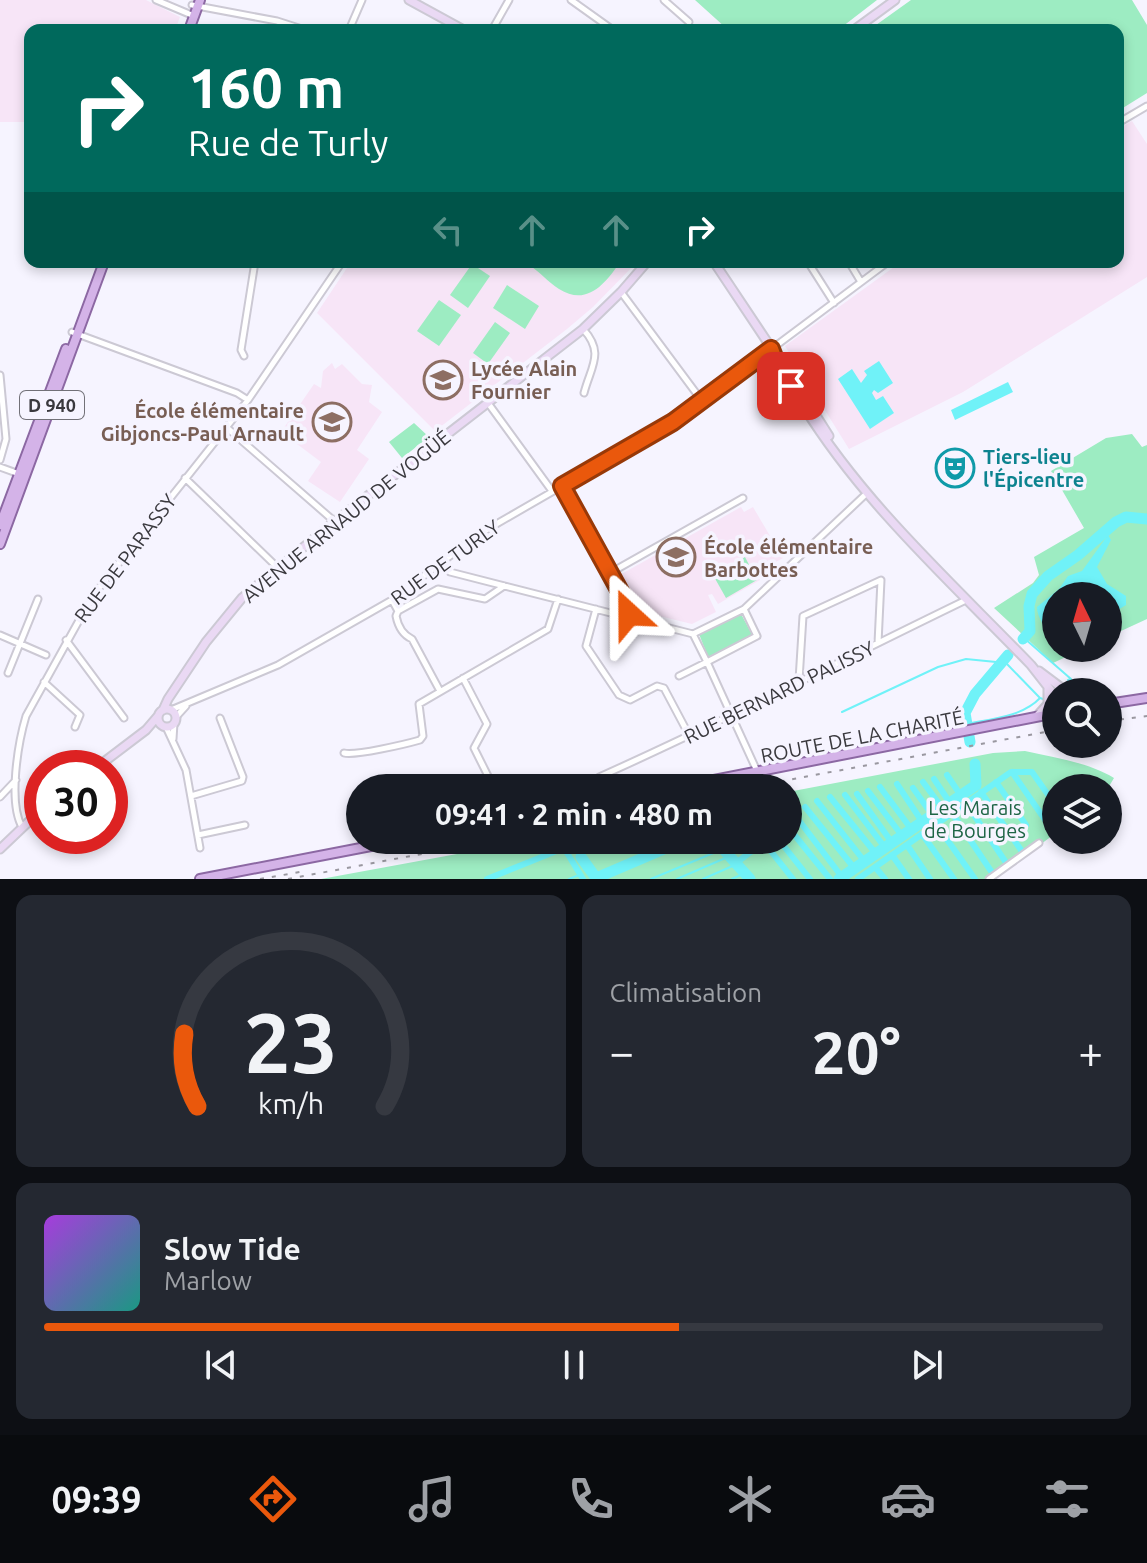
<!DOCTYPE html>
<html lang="fr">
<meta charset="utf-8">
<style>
:root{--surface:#171b24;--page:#242831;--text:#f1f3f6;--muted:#9ea1a6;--line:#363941;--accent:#ea580c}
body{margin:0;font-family:Ubuntu,sans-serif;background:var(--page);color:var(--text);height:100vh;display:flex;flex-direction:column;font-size:30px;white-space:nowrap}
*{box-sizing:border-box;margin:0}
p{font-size:26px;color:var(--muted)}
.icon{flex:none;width:44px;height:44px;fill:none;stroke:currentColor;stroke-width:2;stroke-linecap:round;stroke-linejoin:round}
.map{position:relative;height:879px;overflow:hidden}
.side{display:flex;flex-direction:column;gap:16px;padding:16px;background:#0d0f14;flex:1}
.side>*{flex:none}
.hud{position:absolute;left:24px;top:24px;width:1100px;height:244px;border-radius:16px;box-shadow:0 4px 12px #0003;background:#00695c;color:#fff;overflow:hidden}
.needle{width:52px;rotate:355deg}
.tools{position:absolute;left:1042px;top:582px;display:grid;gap:16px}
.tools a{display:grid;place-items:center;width:80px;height:80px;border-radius:50%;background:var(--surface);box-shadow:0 4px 12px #0003;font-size:40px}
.speed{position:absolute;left:24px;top:750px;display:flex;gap:16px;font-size:40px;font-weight:700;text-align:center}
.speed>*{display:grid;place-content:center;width:104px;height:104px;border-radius:50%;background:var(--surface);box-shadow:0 4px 12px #0003;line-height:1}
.speed .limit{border:12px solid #d22;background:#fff;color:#111}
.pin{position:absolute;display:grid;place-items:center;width:68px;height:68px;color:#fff;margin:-34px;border-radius:16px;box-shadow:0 4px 12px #0006}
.me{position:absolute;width:88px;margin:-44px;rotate:336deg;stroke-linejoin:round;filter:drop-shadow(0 0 6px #0008)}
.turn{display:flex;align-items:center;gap:28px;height:168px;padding:0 32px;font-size:36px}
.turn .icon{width:104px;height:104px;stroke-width:2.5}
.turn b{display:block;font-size:56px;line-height:68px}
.lanes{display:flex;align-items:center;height:76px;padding:0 32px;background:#0003;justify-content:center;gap:40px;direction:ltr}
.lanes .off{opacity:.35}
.big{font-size:60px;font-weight:600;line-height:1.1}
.side .widget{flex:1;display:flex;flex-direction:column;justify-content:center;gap:12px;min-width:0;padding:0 28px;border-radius:16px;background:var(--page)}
.side .dial{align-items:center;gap:0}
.dial svg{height:208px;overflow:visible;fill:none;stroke:var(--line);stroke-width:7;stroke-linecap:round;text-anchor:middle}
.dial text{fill:var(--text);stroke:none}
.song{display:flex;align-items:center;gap:24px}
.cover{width:96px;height:96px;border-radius:12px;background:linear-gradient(135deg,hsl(280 70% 55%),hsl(170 70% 35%))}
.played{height:8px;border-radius:4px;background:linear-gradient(90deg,var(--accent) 60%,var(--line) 60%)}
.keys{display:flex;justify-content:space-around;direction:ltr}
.heat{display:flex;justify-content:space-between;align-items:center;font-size:44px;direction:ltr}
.side .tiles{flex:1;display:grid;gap:16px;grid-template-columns:1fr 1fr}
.widget:last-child{grid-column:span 2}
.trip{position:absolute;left:346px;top:774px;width:456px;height:80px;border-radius:40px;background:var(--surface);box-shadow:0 4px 12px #0003;font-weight:600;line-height:80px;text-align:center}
.dock{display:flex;height:128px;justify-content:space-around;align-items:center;background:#090b0e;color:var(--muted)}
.dock .icon{width:56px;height:56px}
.dock .selected{color:var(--accent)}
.dock b{font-size:36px;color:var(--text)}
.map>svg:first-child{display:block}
</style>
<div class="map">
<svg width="1147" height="879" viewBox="0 0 1147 879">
<rect width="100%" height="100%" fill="#f6f4ff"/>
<!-- education -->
<path fill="#f7e5f7" d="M0,0H146L180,17L175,30H30V122H0Z
M1132,121L1147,144V277L963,392L849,449L785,346L901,262H1118V129Z
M351,262H637L593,307L567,329L435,431L317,313Z
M332,363L335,369L342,364L362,384L372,385L369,402L382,412L357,450L369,459L340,502L308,481L321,462L281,432L314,384L321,388L323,371Z
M741,507L744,512L753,507L783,558L756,573L760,580L718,604L712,594L708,595L716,612L692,624L647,613L636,595L630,598L618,576Z"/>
<!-- green -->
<path fill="#9decc2" d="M695,0H877L838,30H796L774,25L726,28Z
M911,0H1132L1147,25V93L1118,111V30H869Z
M531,262H620C606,283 587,307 559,289C548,282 540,272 529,265Z
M472,264L490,276L468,308L450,295Z
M507,285L539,306L525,329L493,308Z
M439,300L461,315L439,346L417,331Z
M495,322L510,333L488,364L473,353Z
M414,423L429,437L402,458L389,442Z
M1132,434L1142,447L1147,445V619L1108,637V596H1056V648H1085L1053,663L994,608L1033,583L1039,575L1034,557L1084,528L1051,471L1106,438Z
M745,557L757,580L726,598L713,575Z
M741,614L753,636L708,657L699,634Z
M1025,751C1055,758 1088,762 1114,778L1108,788H1056V833L993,879H321L533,840H788V792L993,753Z"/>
<!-- water -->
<path fill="#70f2f8" d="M879,361L893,383L878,393L874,390L872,393L876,400L883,396L894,413L870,429L838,379L852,369L861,383L867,375L864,371Z
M1008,382L1013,392L955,420L951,410Z
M1108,535L1111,540L1097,567L1107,584L1126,596V605L1108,616V596H1056V639L1046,635C1045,624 1037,618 1037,607L1059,589L1068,576L1082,571Z"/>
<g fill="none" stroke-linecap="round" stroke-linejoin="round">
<!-- stream -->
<path stroke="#70f2f8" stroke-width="2" d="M1024,638L1071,679L1068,680
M1072,680L1087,692
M842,712L938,667L966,659L1006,663L1040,698
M966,724C991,719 1022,717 1040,698L1043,699
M717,843L721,840
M596,878L597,879
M569,879L579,875
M651,879L723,849
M677,879L730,856
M703,879L737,864
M732,879L745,873"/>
<!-- canal -->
<path stroke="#70f2f8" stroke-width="6" d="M1012,772L1052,830
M947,775L1005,861
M934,779L950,803
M923,782L943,809
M996,782L1026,825
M897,784L923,823
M880,787L912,830
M913,788L933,816
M868,791L903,837
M981,792L1021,850
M857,794L893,844
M845,795L886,849
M830,797L877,855
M817,801L865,862
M788,806L842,877
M805,807L855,869
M952,813L991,871
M936,824L975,879
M788,827L830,879
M922,834L954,879
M762,840L793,879
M779,840L810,879
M907,845L930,879
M892,855L909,879
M736,863L764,842
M875,867L885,879
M487,879L564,848L583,879
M858,879L1011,772H1032L1056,806"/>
<!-- river -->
<path stroke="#70f2f8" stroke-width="11" d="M1023,639L1030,631L1029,606L1032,594L1048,576L1078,555L1116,522L1126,517L1147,519
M970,742L965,713L975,694L1008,655
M715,840L750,879
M581,857L596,878L685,840
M839,879L976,785L975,764"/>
<defs>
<path id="street" d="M156,0L194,16
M571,0L613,30
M664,0L689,22
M192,5L277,21L305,30
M349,30L362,0
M492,30L509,0
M1118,123L1147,106
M808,262L834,303
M849,262L861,282
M621,292L702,401
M583,329C605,353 591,366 584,393
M72,332L237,393L248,400
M244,356L241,350L255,262
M0,375L6,439L0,460
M488,403L552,491
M226,427L334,521
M0,467L22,475
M185,478L277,567
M562,486L628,606L629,617
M442,564L450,572L693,634
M610,573L743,498
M392,600L398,611L396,616C398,626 403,635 412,639L440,691
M596,609L586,646L619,695L630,700L657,686L664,688L690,737
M744,609L757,636L707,662L693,634L744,609L867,493
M398,611L438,589L485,599L504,586
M0,635L46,655
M66,640L124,718
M8,673L38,599
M679,676L707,662L757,771
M463,678L487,724L474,748L494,788
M799,680L803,616L881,580L878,643
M44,682L80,715L75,727
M171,710L278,665L392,600L479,534L675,421L888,262
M176,717L186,706
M166,727L186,770L200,848
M173,739L174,723
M344,753C355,756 406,744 420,740L423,736L419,704L548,629L558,599
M597,788L599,777C723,722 844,659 966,600
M191,796L242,781L243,777L220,718
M0,797L16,780
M22,827C8,802 18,743 26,716L92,597L248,400L342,262
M198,835L245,825
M989,879L1039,843"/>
<path id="secondary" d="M409,0L464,30
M854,30L895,0
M714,262L774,352
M771,349C779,370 793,388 804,407C864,504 952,583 1031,665L1056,697
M782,362L829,436
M1039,671L1067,692
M158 718a9 9 0 1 1 18 0a9 9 0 1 1-18 0Z
M163,710L168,699L206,642L242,598L334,522L583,329L621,292L647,262
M1038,715L1048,704V688
M96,768L146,730L158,716
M0,849L42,809"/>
<path id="primary" d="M189,30L200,0
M0,525L66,349
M0,544L104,262
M1108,704L1147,698
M673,788L1056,713
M200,879L402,840"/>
</defs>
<!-- street casing -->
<use href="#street" stroke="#ccc9d4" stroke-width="9"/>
<!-- secondary casing -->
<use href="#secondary" stroke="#ccc9d4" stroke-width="11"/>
<!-- primary casing -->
<use href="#primary" stroke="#8c68a3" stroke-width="12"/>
<!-- street -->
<use href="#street" stroke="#fff" stroke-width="5"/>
<!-- secondary -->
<use href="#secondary" stroke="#ead9f4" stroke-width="7"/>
<!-- primary -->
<use href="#primary" stroke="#d4b3e8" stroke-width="8"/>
<!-- rail -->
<path stroke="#9a98a0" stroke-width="2" stroke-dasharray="4 8" stroke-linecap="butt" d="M1108,721L1147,716
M745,788L1056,730
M260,879L300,872
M288,879L496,840"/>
</g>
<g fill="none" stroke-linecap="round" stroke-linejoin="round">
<defs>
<path id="route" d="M629,614L628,606L562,486L673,422L771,349L776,362L791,386"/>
</defs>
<!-- route casing -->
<use href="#route" stroke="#983908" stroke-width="20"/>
<!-- route -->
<use href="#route" stroke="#ea580c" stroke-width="14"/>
</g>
<!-- icons -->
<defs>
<symbol id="school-ring" viewBox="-11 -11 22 22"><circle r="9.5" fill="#f6f4ff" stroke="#8d6e63" stroke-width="1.5"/><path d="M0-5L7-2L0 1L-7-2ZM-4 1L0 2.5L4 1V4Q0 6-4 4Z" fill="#8d6e63"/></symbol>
<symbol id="theatre-ring" viewBox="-11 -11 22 22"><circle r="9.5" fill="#f6f4ff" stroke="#0f9aa8" stroke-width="1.5"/><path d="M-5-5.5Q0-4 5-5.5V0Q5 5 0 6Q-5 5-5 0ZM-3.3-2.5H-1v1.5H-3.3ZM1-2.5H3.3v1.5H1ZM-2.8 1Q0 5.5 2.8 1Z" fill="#0f9aa8"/></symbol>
</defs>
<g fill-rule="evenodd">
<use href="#school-ring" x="421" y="358" width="44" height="44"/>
<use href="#school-ring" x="310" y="400" width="44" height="44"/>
<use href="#theatre-ring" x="933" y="446" width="44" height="44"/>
<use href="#school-ring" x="654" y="535" width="44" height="44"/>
</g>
<g text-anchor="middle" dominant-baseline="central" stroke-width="7" stroke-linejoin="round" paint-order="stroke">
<!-- shield labels -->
<rect fill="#f6f4ff" stroke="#727178" stroke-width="2" x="20" y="391" width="64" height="28" rx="6"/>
<g font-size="18" font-weight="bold" fill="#3a393e">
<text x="52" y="405">D 940</text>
</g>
<!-- education labels -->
<g font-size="20" font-weight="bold" fill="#785e54" stroke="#f6f4ff" text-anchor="start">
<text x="471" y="368">Lycée Alain<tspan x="471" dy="23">Fournier</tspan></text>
<text x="304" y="410" text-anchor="end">École élémentaire<tspan x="304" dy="23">Gibjoncs-Paul Arnault</tspan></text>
<text x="704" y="546">École élémentaire<tspan x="704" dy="23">Barbottes</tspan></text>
</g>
<!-- culture labels -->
<g font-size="20" font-weight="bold" fill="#0d838f" stroke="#f6f4ff" text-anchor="start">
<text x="983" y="456">Tiers-lieu<tspan x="983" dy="23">l'Épicentre</tspan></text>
</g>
<!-- street labels -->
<g font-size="20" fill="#3a393e" stroke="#f6f4ff">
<text transform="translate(346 516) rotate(-39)">AVENUE ARNAUD DE VOGÜÉ</text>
<text transform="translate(125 558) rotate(-53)">RUE DE PARASSY</text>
<text transform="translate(445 562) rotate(-36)">RUE DE TURLY</text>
<text transform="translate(779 692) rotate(-26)">RUE BERNARD PALISSY</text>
<text transform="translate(862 736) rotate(-11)">ROUTE DE LA CHARITÉ</text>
</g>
<!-- park labels -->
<g font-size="20" fill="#1e6546" stroke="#f6f4ff">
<text x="975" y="807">Les Marais<tspan x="975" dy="23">de Bourges</tspan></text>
</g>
</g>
</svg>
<div class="tools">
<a><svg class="needle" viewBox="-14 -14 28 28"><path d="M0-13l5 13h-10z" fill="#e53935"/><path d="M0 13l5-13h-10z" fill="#9ea1a6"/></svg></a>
<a><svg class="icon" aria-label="search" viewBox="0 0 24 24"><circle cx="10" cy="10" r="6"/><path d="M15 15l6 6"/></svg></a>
<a><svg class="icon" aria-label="layers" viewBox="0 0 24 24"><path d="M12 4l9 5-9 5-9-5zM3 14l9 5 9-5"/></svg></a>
</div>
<div class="speed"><div class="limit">30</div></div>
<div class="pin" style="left:791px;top:386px;background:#d93025"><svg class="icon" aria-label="arrive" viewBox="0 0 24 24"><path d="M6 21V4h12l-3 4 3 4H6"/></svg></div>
<svg class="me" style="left:629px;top:614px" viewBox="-20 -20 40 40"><path d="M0-17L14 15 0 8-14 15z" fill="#ea580c" stroke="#fff" stroke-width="4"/></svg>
<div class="trip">09:41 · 2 min · 480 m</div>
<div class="hud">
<div class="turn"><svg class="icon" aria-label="right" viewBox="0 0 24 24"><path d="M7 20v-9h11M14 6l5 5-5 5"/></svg><div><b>160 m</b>Rue de Turly</div></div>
<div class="lanes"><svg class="icon off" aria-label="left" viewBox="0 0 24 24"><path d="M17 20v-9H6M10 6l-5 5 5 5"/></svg><svg class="icon off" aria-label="ahead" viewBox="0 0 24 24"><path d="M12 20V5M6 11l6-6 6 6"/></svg><svg class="icon off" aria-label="ahead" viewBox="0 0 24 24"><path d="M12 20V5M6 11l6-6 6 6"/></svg><svg class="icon" aria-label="right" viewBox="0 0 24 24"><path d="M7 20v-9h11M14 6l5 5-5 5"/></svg></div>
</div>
</div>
<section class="side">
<div class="tiles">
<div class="widget dial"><svg viewBox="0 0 100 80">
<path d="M14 69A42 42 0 1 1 86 69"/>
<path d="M14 69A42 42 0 0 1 9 41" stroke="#ea580c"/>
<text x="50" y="56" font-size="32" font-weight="700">23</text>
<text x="50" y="72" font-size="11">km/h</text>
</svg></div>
<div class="widget"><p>Climatisation</p>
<div class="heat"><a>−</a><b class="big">20°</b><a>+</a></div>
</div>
<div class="widget">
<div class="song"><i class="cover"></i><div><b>Slow Tide</b><p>Marlow</p></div></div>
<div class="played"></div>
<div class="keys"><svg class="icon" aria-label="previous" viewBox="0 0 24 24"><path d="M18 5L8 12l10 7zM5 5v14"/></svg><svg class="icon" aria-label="pause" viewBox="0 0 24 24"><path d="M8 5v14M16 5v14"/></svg><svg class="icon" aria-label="next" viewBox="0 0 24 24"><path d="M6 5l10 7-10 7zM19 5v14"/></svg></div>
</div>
</div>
</section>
<nav class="dock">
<b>09:39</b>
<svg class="icon selected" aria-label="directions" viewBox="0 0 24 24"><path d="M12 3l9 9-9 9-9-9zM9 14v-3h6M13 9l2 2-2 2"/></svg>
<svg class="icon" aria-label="music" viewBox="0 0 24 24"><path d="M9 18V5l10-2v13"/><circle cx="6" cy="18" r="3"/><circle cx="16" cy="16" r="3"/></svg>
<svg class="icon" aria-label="phone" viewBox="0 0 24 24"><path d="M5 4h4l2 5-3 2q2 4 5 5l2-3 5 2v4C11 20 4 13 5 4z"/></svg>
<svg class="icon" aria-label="climate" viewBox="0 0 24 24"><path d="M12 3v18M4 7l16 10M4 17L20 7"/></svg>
<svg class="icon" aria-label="car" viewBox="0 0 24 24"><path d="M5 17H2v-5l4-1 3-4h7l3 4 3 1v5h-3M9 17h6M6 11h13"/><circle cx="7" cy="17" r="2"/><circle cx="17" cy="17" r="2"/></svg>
<svg class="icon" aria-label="filters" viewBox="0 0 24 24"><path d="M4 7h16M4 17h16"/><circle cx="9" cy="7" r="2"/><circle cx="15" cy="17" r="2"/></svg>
</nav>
